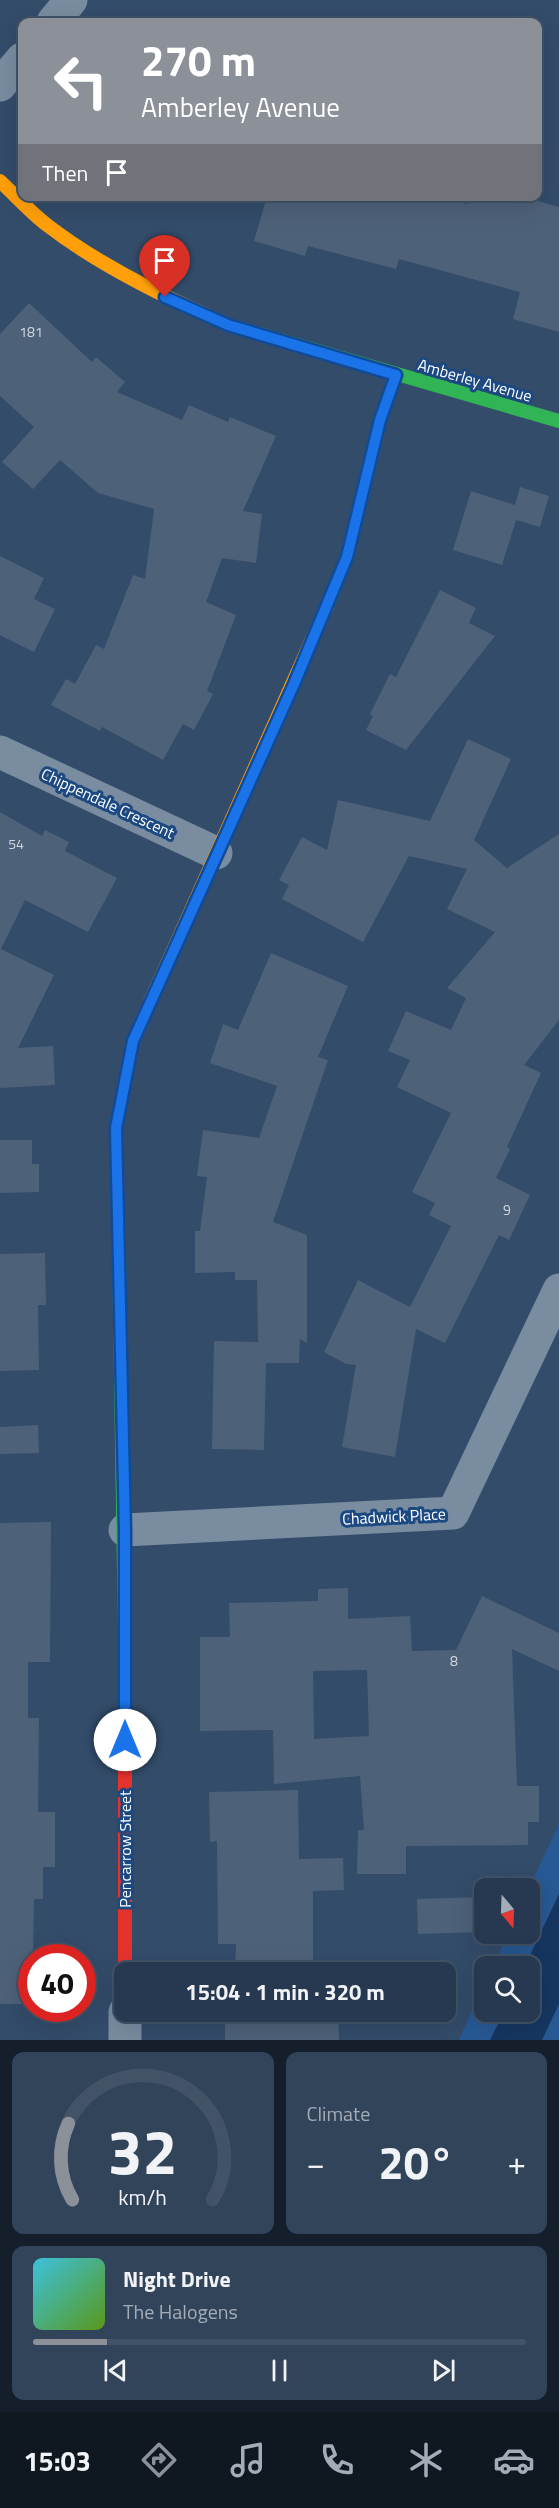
<!DOCTYPE html>
<meta charset="utf-8">
<style>
:root{--surface:#263950;--page:#32445a;--text:#f1f3f6;--muted:#a4acb7;--line:#425367;--accent:#8c9099}
body{margin:0;font-family:"Titillium Web",sans-serif;background:var(--page);color:var(--text);height:100vh;display:flex;flex-direction:column;font-size:22px;white-space:nowrap}
*{box-sizing:border-box;margin:0}
p{font-size:20px;color:var(--muted)}
.icon{flex:none;width:33px;height:33px;fill:none;stroke:currentColor;stroke-width:2;stroke-linecap:round;stroke-linejoin:round}
.map{position:relative;height:2040px;overflow:hidden}
.drawer{display:flex;flex-direction:column;gap:12px;padding:12px;background:#151f2c;flex:1}
.drawer>*{flex:none}
.top-card{position:absolute;left:18px;top:18px;width:524px;height:183px;border-radius:12px;box-shadow:0 6px 24px #0002,0 0 0 2px var(--line);background:#8c9099;color:#fff;overflow:hidden}
.needle{width:39px;rotate:161deg}
.tools{position:absolute;left:474px;top:1878px;display:grid;gap:12px}
.tools a{display:grid;place-items:center;width:66px;height:66px;border-radius:12px;background:var(--surface);box-shadow:0 6px 24px #0002,0 0 0 2px var(--line);font-size:30px}
.speed{position:absolute;left:18px;top:1944px;display:flex;gap:12px;font-size:30px;font-weight:700;text-align:center}
.speed>*{display:grid;place-content:center;width:78px;height:78px;border-radius:50%;background:var(--surface);box-shadow:0 6px 24px #0002,0 0 0 2px var(--line);line-height:1}
.speed .limit{border:9px solid #d22;background:#fff;color:#111}
.pin{position:absolute;display:grid;place-items:center;width:51px;height:51px;color:#fff;margin:-62px -26px;border-radius:50% 50% 50% 0;rotate:-45deg;box-shadow:0 0 6px #0007}
.pin .icon{rotate:45deg}
.me{position:absolute;width:66px;margin:-33px;rotate:0deg;stroke-linejoin:round;filter:drop-shadow(0 0 4px #0008)}
.turn{display:flex;align-items:center;gap:21px;height:126px;padding:0 24px;font-size:27px}
.turn .icon{width:78px;height:78px;stroke-width:2.5}
.turn b{display:block;font-size:42px;line-height:51px}
.then{display:flex;align-items:center;height:57px;padding:0 24px;background:#0003;gap:12px;font-size:22px}
.big{font-size:45px;font-weight:700;line-height:1.1}
.drawer .card{flex:1;display:flex;flex-direction:column;justify-content:center;gap:9px;min-width:0;padding:0 21px;border-radius:12px;background:var(--page)}
.drawer .dial{align-items:center;gap:0}
.dial svg{height:156px;overflow:visible;fill:none;stroke:var(--line);stroke-width:7;stroke-linecap:round;text-anchor:middle}
.dial text{fill:var(--text);stroke:none}
.song{display:flex;align-items:center;gap:18px}
.cover{width:72px;height:72px;border-radius:9px;background:linear-gradient(135deg,hsl(190 70% 55%),hsl(90 70% 35%))}
.played{height:6px;border-radius:3px;background:linear-gradient(90deg,var(--accent) 15%,var(--line) 15%)}
.keys{display:flex;justify-content:space-around;direction:ltr}
.heat{display:flex;justify-content:space-between;align-items:center;font-size:33px;direction:ltr}
.drawer .tiles{flex:1;display:grid;gap:12px;grid-template-columns:1fr 1fr}
.card:last-child{grid-column:span 2}
.trip{position:absolute;left:114px;top:1962px;width:342px;height:60px;border-radius:12px;background:var(--surface);box-shadow:0 6px 24px #0002,0 0 0 2px var(--line);font-weight:700;line-height:60px;text-align:center}
.tabs{display:flex;height:96px;justify-content:space-around;align-items:center;background:#0f1720;color:var(--muted)}
.tabs .icon{width:42px;height:42px}
.tabs .active{color:var(--accent)}
.tabs b{font-size:27px;color:var(--text)}
.map>svg:first-child{display:block}
</style>
<div class="map">
<svg width="559" height="2040" viewBox="0 0 559 2040">
<rect width="100%" height="100%" fill="#334c6a"/>
<!-- green -->
<path fill="#275994" d="M559,1824V2040H459L484,1984V2012H530V1966H493L508,1934H530L529,1888Z"/>
<!-- water -->
<path fill="#163661" d="M559,1894V2004L542,2040H490L504,2012H530V1966H525Z"/>
<!-- building -->
<path fill="#4d6179" fill-rule="evenodd" d="M267,196H441L467,204L469,196H521L559,207V332L513,319L520,292L399,259L396,269L308,246L305,256L254,241Z
M29,303L92,362L96,357L125,382L117,392L182,420L189,405L228,422L230,417L276,436L243,511L262,514L256,563L222,558L206,602L236,615L207,691L213,694L194,730L183,724L163,760L102,727L100,731L51,705L66,679L75,684L96,645L104,649L133,575L145,579L154,509L98,493L60,460L33,489L2,462L34,427L0,396V334Z
M520,487L549,496L540,527L516,520L502,565L453,550L471,491L515,505Z
M0,556L44,578L34,599L55,609L34,652L0,635Z
M440,590L476,608L469,623L495,636L406,750L366,730L373,716L370,714L390,674L396,677Z
M468,739L511,759L474,840L507,868L559,834V1020L524,1065L541,1073L507,1147L510,1149L496,1178L530,1195L509,1240L499,1235L445,1343L416,1329L395,1457L342,1447L356,1365L346,1364L324,1352L358,1280L410,1307L451,1226L429,1215L435,1203L412,1192L451,1113L397,1087L410,1060L388,1051L406,1011L451,1030L466,998L447,988L495,932L447,909L467,869L409,856L363,942L282,899L289,885L279,880L302,837L327,850L338,800L430,821Z
M0,812L42,836L45,830L69,842L65,851L117,878L88,932L25,900L1,949L54,975L18,1048L53,1046L55,1085L0,1088Z
M271,953L348,986L318,1057L328,1060L273,1222L307,1235V1343L300,1339L299,1363H266L264,1450L212,1449L214,1341L258,1342L257,1280H235V1272L195,1273V1231H200L207,1177L197,1176L203,1130L259,1138L277,1086L210,1063L223,1024L238,1030Z
M0,1140H32V1164H39V1192L0,1193Z
M45,1253L46,1305H38L39,1370L0,1371V1254Z
M38,1425L39,1453L0,1454V1427Z
M51,1522L50,1662H28V1718H39L38,1812H55V1867H43V1899H34L32,2004H0V1523Z
M348,1588V1619L410,1616L412,1651L456,1650L482,1596L559,1633V1671L512,1649L517,1786H539V1822H528V1845L406,1846V1874H357L358,1830H364L360,1776L274,1784L273,1730L200,1731V1637H230L229,1603L318,1601V1589ZM367,1670L369,1736L314,1739L313,1671Z
M298,1790L299,1859L343,1858L344,1890L313,1891V1968H337L338,1972H235L236,1944H218L217,1841L210,1842L209,1792Z
M484,1897V1932L418,1934L417,1899Z
M225,2012H338L339,2040H225Z"/>
<g fill="none" stroke-linecap="round" stroke-linejoin="round">
<!-- street -->
<path stroke="#798ca0" stroke-width="33" d="M53,22L71,0
M0,85L22,59
M0,752L216,853
M125,1530L453,1513L559,1290
M125,2040V2012"/>
<!-- fast -->
<path stroke="#30b455" stroke-width="14" d="M206,315L228,325L559,421
M327,606L347,557L380,420L396,375
M119,1252L125,1635"/>
<!-- slow -->
<path stroke="#ff9f0a" stroke-width="14" d="M0,181C15,195 30,212 47,225C95,262 150,290 206,315
M150,1002L327,606"/>
<!-- jam -->
<path stroke="#e5322d" stroke-width="14" d="M119,1252L116,1128L133,1041L150,1002
M125,1635V1972"/>
</g>
<g fill="none" stroke-linecap="round" stroke-linejoin="round">
<defs>
<path id="route" d="M125,1740V1530L116,1128L133,1041L294,684L347,557L380,420L396,375L228,325L165,297"/>
</defs>
<!-- route casing -->
<use href="#route" stroke="#114b97" stroke-width="15"/>
<!-- route -->
<use href="#route" stroke="#1a73e8" stroke-width="10"/>
</g>
<g text-anchor="middle" dominant-baseline="central" stroke-width="6" stroke-linejoin="round" paint-order="stroke">
<!-- number labels -->
<g font-size="14" fill="#d2d8de">
<text x="31" y="331">181</text>
<text x="16" y="843">54</text>
<text x="507" y="1209">9</text>
<text x="454" y="1660">8</text>
</g>
<!-- street labels -->
<g font-size="16" fill="#fff" stroke="#1c4981">
<text transform="translate(475 380) rotate(16)">Amberley Avenue</text>
<text transform="translate(108 803) rotate(25)">Chippendale Crescent</text>
<text transform="translate(394 1516) rotate(-3)">Chadwick Place</text>
<text transform="translate(125 1849) rotate(-90)">Pencarrow Street</text>
</g>
</g>
</svg>
<div class="tools">
<a><svg class="needle" viewBox="-14 -14 28 28"><path d="M0-13l5 13h-10z" fill="#e53935"/><path d="M0 13l5-13h-10z" fill="#a4acb7"/></svg></a>
<a><svg class="icon" aria-label="search" viewBox="0 0 24 24"><circle cx="10" cy="10" r="6"/><path d="M15 15l6 6"/></svg></a>
</div>
<div class="speed"><div class="limit">40</div></div>
<div class="pin" style="left:165px;top:297px;background:#d93025"><svg class="icon" aria-label="arrive" viewBox="0 0 24 24"><path d="M6 21V4h12l-3 4 3 4H6"/></svg></div>
<svg class="me" style="left:125px;top:1740px" viewBox="-20 -20 40 40"><circle r="19" fill="#fff"/><path d="M0-13L10 11 0 6-10 11z" fill="#1a73e8"/></svg>
<div class="trip">15:04 · 1 min · 320 m</div>
<div class="top-card">
<div class="turn"><svg class="icon" aria-label="left" viewBox="0 0 24 24"><path d="M17 20v-9H6M10 6l-5 5 5 5"/></svg><div><b>270 m</b>Amberley Avenue</div></div>
<div class="then">Then<svg class="icon" aria-label="arrive" viewBox="0 0 24 24"><path d="M6 21V4h12l-3 4 3 4H6"/></svg></div>
</div>
</div>
<section class="drawer">
<div class="tiles">
<div class="card dial"><svg viewBox="0 0 100 80">
<path d="M14 69A42 42 0 1 1 86 69"/>
<path d="M14 69A42 42 0 0 1 12 30" stroke="#8c9099"/>
<text x="50" y="56" font-size="32" font-weight="700">32</text>
<text x="50" y="72" font-size="11">km/h</text>
</svg></div>
<div class="card"><p>Climate</p>
<div class="heat"><a>−</a><b class="big">20°</b><a>+</a></div>
</div>
<div class="card">
<div class="song"><i class="cover"></i><div><b>Night Drive</b><p>The Halogens</p></div></div>
<div class="played"></div>
<div class="keys"><svg class="icon" aria-label="previous" viewBox="0 0 24 24"><path d="M18 5L8 12l10 7zM5 5v14"/></svg><svg class="icon" aria-label="pause" viewBox="0 0 24 24"><path d="M8 5v14M16 5v14"/></svg><svg class="icon" aria-label="next" viewBox="0 0 24 24"><path d="M6 5l10 7-10 7zM19 5v14"/></svg></div>
</div>
</div>
</section>
<nav class="tabs">
<b>15:03</b>
<svg class="icon active" aria-label="directions" viewBox="0 0 24 24"><path d="M12 3l9 9-9 9-9-9zM9 14v-3h6M13 9l2 2-2 2"/></svg>
<svg class="icon" aria-label="music" viewBox="0 0 24 24"><path d="M9 18V5l10-2v13"/><circle cx="6" cy="18" r="3"/><circle cx="16" cy="16" r="3"/></svg>
<svg class="icon" aria-label="phone" viewBox="0 0 24 24"><path d="M5 4h4l2 5-3 2q2 4 5 5l2-3 5 2v4C11 20 4 13 5 4z"/></svg>
<svg class="icon" aria-label="climate" viewBox="0 0 24 24"><path d="M12 3v18M4 7l16 10M4 17L20 7"/></svg>
<svg class="icon" aria-label="car" viewBox="0 0 24 24"><path d="M5 17H2v-5l4-1 3-4h7l3 4 3 1v5h-3M9 17h6M6 11h13"/><circle cx="7" cy="17" r="2"/><circle cx="17" cy="17" r="2"/></svg>
</nav>
